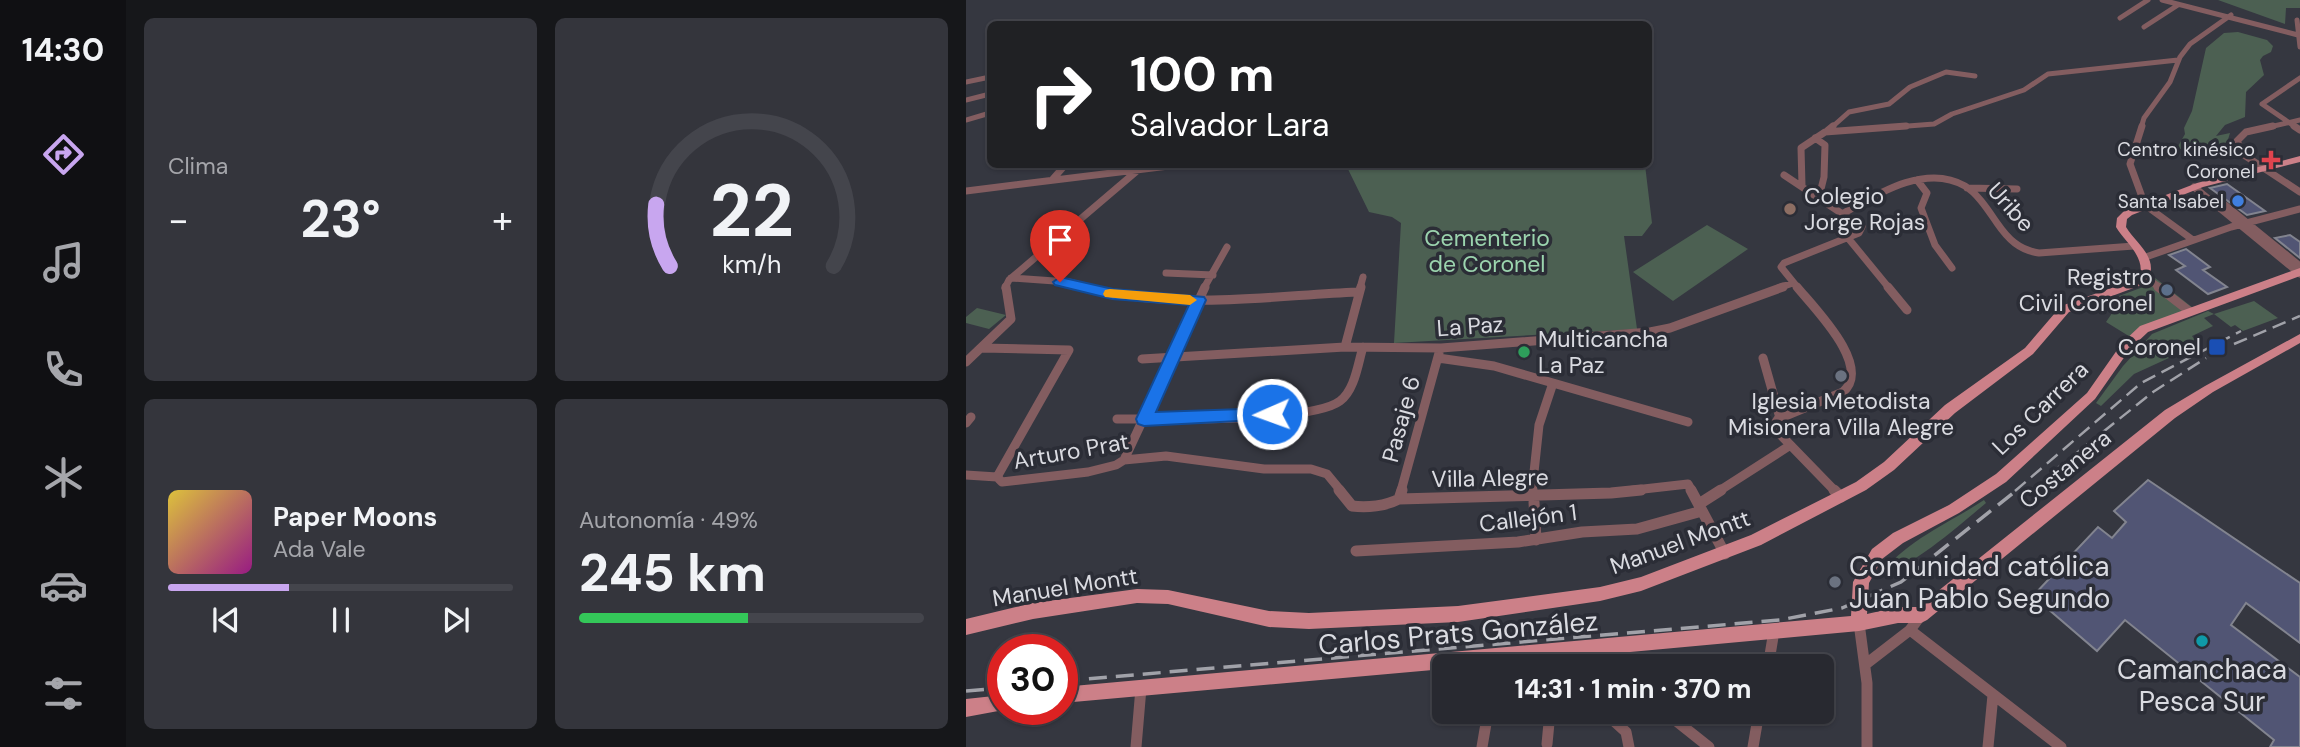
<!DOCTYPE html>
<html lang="es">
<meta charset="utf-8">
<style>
:root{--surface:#282930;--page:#34353c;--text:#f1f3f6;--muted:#a5a6ab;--line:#44454c;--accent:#c8a6ef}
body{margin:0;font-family:"DM Sans",sans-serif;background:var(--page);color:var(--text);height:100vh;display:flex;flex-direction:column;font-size:26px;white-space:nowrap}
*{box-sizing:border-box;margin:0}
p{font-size:23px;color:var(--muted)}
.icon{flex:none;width:38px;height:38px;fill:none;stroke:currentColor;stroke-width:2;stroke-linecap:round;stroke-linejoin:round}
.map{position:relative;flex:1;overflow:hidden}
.details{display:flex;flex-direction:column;gap:18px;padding:18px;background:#16171a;width:840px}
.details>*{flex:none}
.banner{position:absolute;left:21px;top:21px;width:665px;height:147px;border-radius:10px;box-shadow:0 2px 5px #0004,0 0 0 2px var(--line);background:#202124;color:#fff;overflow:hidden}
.speed{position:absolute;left:21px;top:634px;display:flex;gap:14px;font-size:35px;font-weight:700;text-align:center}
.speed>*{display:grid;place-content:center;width:91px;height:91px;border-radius:50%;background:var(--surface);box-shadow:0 2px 5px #0004,0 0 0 2px var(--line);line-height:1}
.speed .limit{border:10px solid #d22;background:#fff;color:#111}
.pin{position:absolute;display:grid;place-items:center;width:60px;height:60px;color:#fff;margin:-72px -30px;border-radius:50% 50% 50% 0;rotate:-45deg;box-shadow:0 0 7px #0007}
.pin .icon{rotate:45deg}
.me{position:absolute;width:77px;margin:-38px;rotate:268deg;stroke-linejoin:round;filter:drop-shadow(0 0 5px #0008)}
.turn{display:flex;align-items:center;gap:24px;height:147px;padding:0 28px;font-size:32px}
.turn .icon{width:91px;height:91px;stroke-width:2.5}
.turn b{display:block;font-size:49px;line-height:60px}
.big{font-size:52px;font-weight:700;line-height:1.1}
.details .card{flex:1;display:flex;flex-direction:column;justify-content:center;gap:10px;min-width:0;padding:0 24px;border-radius:10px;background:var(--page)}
.details .dial{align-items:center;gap:0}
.dial svg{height:182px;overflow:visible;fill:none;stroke:var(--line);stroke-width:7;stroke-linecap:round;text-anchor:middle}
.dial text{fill:var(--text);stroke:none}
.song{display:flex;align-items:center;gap:21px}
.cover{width:84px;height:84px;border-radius:10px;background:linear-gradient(135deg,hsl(50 70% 55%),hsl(310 70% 35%))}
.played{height:7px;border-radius:4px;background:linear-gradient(90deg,var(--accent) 35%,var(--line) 35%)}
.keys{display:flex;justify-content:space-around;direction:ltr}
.heat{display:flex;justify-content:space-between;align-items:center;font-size:38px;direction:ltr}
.charge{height:10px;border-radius:5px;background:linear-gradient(90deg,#34c759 49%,var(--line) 0)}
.details .tiles{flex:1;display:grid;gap:18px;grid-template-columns:repeat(2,1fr)}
.trip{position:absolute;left:466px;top:654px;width:402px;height:70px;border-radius:10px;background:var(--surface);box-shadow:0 2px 5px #0004,0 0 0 2px var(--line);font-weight:700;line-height:70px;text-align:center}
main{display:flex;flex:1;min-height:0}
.tabs{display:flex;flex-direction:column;width:126px;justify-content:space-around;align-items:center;background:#101013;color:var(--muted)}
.tabs .icon{width:49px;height:49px}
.tabs .active{color:var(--accent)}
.tabs b{font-size:32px;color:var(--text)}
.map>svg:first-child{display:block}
</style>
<main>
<nav class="tabs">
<b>14:30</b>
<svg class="icon active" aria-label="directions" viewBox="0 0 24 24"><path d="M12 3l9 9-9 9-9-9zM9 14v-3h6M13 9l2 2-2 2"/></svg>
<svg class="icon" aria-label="music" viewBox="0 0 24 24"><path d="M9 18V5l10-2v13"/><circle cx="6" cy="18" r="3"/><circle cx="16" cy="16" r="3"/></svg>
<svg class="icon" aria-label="phone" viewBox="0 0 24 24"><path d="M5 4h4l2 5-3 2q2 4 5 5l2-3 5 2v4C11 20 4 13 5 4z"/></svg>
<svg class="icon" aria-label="climate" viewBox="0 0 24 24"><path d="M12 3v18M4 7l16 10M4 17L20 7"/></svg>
<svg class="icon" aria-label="car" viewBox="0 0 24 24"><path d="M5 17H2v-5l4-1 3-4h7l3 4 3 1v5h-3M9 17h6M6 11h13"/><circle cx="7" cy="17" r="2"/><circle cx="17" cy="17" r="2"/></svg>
<svg class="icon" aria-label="filters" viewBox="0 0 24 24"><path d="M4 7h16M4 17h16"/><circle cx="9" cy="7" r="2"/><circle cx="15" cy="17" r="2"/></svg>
</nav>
<section class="details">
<div class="tiles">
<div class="card"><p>Clima</p>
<div class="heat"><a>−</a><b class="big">23°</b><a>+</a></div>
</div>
<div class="card dial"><svg viewBox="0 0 100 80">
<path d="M14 69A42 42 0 1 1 86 69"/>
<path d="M14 69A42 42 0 0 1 8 42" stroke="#c8a6ef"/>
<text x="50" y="56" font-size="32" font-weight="700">22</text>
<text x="50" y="72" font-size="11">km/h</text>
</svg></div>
<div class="card">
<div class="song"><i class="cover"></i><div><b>Paper Moons</b><p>Ada Vale</p></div></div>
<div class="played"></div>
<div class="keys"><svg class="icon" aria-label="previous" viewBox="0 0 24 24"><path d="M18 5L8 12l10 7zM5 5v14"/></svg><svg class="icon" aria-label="pause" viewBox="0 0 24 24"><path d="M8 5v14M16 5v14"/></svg><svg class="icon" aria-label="next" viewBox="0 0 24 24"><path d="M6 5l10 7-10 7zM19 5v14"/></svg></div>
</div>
<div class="card"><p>Autonomía · 49%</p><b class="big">245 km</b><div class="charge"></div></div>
</div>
</section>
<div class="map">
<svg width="1334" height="747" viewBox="0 0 1334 747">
<rect width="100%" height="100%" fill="#353740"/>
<!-- green -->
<path fill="#4c6052" d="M1252,0H1334V8H1320L1319,24Z
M1272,32L1301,40L1307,46L1305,52L1297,56L1294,60L1298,75L1280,92L1279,117L1259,125L1250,136L1264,133L1261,143L1269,155H1265L1250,143L1248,147L1226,152L1211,148L1219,134L1218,128L1226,111L1240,48L1258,33Z
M380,165H679L686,223L676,236H658L671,329L428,343L435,223L426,217L403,212Z
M741,225L782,249L707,301L667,272Z
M1188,277L1227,308L1166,338L1140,322L1155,300L1153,296L1188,283Z
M1288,301L1312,318L1277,331L1269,325L1265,327L1248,314L1238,318L1247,326L1226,336L1229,340L1213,348L1216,352L1168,374L1135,406L1130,403L1157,366L1186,334L1242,311L1248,314Z
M11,308L40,315L23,329L0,323V317Z
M1018,500L1020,503C990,528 950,564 913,577C938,541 982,524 1018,500Z"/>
<!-- building -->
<path fill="#515574" stroke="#82848f" stroke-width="2" d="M1261,184L1299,211L1281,215L1244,188Z
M1324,235L1334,242V258L1309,238Z
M1220,249L1244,267L1237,270L1261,287L1242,294L1210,270L1219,266L1203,255Z
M1182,480L1334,583V643L1280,603L1265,625L1334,677V747H1304L1308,740L1159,620L1131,651L1067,596L1132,527L1146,538L1160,522L1148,511Z"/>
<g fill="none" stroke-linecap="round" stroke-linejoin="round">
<!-- minor-far3 -->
<path stroke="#835d60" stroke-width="5" d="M1196,0L1332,35
M1154,18L1182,0
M1331,20L1334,47
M1178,27L1212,5
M0,82L24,77
M0,100L24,94
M0,120L24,113
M865,128L883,112L923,104L944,87L980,72L1009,76
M916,128L968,124L986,114L1058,90L1082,74L1212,60
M1175,128L1178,118L1204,82L1214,57L1224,44L1265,15
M1299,128L1334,120
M1331,128L1296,104L1334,78"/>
<!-- minor-far2 -->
<path stroke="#835d60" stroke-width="7" d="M1176,126L1164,164L1179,205L1227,240
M1307,126L1280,132L1271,141L1278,155L1334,192
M1328,126L1334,130
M861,131L867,126
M849,138L859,145L858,177L853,197
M818,175L896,227L893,233L818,263L815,267L832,288
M86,180L100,164
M951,180L961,193L955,208L969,245L986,268
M836,185L835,148L859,132L940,126
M1228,187L1334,274
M1001,188L1051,189
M0,191L219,164
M1259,205L1334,266
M878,213C911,194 960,163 999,186C1012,194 1022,210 1031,223C1042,239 1053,250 1073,253L1168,246
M882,238L923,288
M1177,258L1265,227L1334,209
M200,273L247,275
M1180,277L1194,288
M45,278L103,282L126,288
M39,288L43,280L172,170
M238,288L261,247
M394,288L397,277
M812,288L827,283"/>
<!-- minor-far1 -->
<path stroke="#835d60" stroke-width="9" d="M119,287C206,311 302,296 391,292
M831,287C848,308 907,366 877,392L812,419L807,427L869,491
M922,287L941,310
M1192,287L1223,311
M379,347L395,287
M16,348L103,350
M472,358L528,366L722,422
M797,358L814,418
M176,359L379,347L475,348L684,332L704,328L817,287
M0,362L45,319L40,287
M151,419C193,419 345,423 374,401C389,390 392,363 397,347
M0,423L5,417
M158,460L239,287
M0,475L31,477L36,482L122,472L150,465L158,460L200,456L298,469H345L361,474L375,491
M31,477L103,350
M435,491L473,353
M566,491L573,425L587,383
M660,491L722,484L726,491
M753,491L823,446"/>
<!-- minor -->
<path stroke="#835d60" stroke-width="11" d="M373,490L386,506C401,508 420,506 433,499L645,493L675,490
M725,490L759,554
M868,490L875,497
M565,496L566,490
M433,499L436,490
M568,502L570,540
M733,504L755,490
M390,551L552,542L616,532L671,529L736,511
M893,623L901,683V747
M944,630L1095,747
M553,657L585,667
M900,664L944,630L955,615
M802,667L808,631
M638,712L660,732L663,747
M699,712L743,747
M581,744L584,712
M170,747L175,688
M516,747L522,712
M787,747L793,712
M1022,747L1027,695"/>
<!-- major -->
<path fill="#cc8088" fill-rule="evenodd" d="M1334,156V162L1237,187L1166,215L1161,219L1160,227C1172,246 1194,258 1181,283L1103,312L1067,354L989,413L928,470L900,490L795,545L675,591L634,601L492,622L343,629L303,627L202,604L171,603L67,619L0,635V619L67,603L171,589L202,590L303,611L343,613L492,606L634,587L675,577L785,535L890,482L918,462L979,405L1059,348L1095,306L1173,278C1181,258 1159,242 1150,227L1151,218L1158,211L1231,183Z
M1334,268V276L1182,332L1164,349L1129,399L1040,482L993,513L937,543L916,559L903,583L901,614L932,607H952L1199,410L1239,386L1334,334V343L1247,392L1209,418L961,620L955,623H932L893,631L500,667H478V669L96,703V687L885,616L887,582L906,549L927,533L983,505L1030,474L1121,393L1156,343L1174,326Z
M37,695V709H43L0,717V699Z"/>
<!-- rail-far1 -->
<path stroke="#a1a2a9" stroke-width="2.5" stroke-dasharray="14 7" stroke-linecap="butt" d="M1268,344L1334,316
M1088,471L1187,392L1240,358
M1049,491L1175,383L1275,331"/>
<!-- rail -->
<path stroke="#a1a2a9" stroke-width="3.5" stroke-dasharray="18 9" stroke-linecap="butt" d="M96,681L814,620L876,608L935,582L1051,490
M0,691L37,688"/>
</g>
<!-- route -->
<path fill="#1a73e8" stroke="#114b97" stroke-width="2" d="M94,277L147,289L238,297L240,300L190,412L306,408L312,410L314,414L312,419L178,426L172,424L170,419L223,305L146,299L89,285L87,282Z"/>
<!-- slow -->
<path fill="#f59e0b" d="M144,289L224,295L231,300L224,305L139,297L137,294L139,290Z"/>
<!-- markers -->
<path fill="#e0444e" stroke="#2b2d36" stroke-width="2.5" d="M1301.5 149.5h7v7h7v7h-7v7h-7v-7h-7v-7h7z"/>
<circle fill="#3f7fe0" stroke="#2b2d36" stroke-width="2.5" cx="1272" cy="201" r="7"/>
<circle fill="#8d6e63" stroke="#2b2d36" stroke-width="2.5" cx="824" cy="209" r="7"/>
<circle fill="#5c6f8a" stroke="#2b2d36" stroke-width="2.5" cx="1201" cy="290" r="7"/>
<rect fill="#1a4fb4" stroke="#2b2d36" stroke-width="2.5" x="1242" y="338" width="18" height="18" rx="3.5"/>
<circle fill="#2e9e5b" stroke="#2b2d36" stroke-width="2.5" cx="558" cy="352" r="7"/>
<g fill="#6b7280" stroke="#2b2d36" stroke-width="2.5">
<circle cx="875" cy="376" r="7"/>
<circle cx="869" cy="582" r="7"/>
</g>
<circle fill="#0f9aa8" stroke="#2b2d36" stroke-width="2.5" cx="1236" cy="641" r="7"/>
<g text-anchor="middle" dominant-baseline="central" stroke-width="7" stroke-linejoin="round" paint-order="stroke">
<!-- far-poi labels -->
<g font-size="19" fill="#dadbe1" stroke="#2b2d36" text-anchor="end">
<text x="1289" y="149">Centro kinésico<tspan x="1289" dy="22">Coronel</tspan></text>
<text x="1258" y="201">Santa Isabel</text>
</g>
<!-- poi labels -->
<g font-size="23" fill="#dadbe1" stroke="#2b2d36" text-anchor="start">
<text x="838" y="196">Colegio<tspan x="838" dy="26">Jorge Rojas</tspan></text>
<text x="1187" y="277" text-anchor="end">Registro<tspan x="1187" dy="26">Civil Coronel</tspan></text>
<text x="572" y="339">Multicancha<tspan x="572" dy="26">La Paz</tspan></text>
<text x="1235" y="347" text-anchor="end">Coronel</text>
<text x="875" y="401" text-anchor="middle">Iglesia Metodista<tspan x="875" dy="26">Misionera Villa Alegre</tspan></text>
</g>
<!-- street labels -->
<g font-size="23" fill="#dadbe1" stroke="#2b2d36">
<text transform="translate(1045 207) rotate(48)">Uribe</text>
<text transform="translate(504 326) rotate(-4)">La Paz</text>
<text transform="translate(1074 408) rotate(-44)">Los Carrera</text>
<text transform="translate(435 419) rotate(-75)">Pasaje 6</text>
<text transform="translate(105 451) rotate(-10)">Arturo Prat</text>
<text transform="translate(1099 469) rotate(-39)">Costanera</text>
<text transform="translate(524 478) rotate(-1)">Villa Alegre</text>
<text transform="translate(562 518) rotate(-7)">Callejón 1</text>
<text transform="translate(714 542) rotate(-20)">Manuel Montt</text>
<text transform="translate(99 587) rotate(-9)">Manuel Montt</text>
</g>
<!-- park labels -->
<g font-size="23" fill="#9bd4ae" stroke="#2b2d36">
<text x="521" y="238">Cementerio<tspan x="521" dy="26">de Coronel</tspan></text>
</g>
<!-- near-poi labels -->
<g font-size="28" fill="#dadbe1" stroke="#2b2d36" text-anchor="start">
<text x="883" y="566">Comunidad católica<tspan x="883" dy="32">Juan Pablo Segundo</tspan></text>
<text x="1236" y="669" text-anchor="middle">Camanchaca<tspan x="1236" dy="32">Pesca Sur</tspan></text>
</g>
<!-- near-street labels -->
<g font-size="28" fill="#dadbe1" stroke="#2b2d36">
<text transform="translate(492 633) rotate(-5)">Carlos Prats González</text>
</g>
</g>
</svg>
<div class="speed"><div class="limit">30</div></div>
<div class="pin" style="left:94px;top:282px;background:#d93025"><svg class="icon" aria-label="arrive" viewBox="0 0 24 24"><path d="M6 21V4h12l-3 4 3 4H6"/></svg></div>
<svg class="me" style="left:306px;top:414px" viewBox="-20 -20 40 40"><circle r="17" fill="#1a73e8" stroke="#fff" stroke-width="3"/><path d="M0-11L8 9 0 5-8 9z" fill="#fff"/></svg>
<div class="trip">14:31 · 1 min · 370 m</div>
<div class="banner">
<div class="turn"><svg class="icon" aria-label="right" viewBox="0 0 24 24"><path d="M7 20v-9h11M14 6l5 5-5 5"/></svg><div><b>100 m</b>Salvador Lara</div></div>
</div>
</div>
</main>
